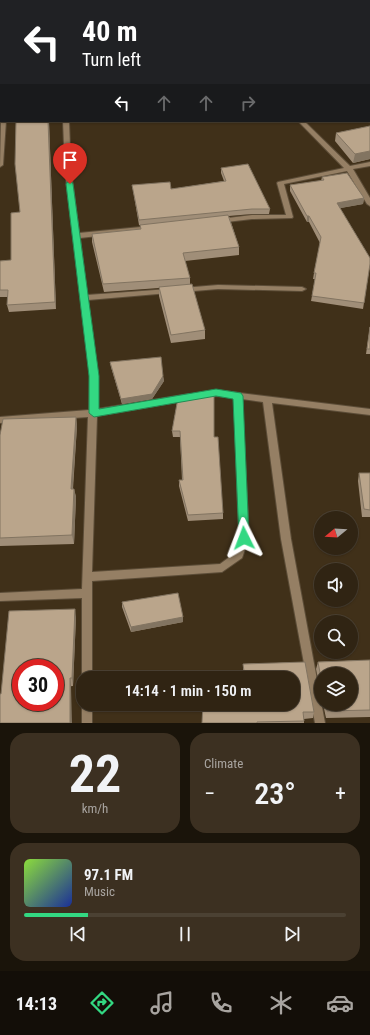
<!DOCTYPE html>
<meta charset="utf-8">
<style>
:root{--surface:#302413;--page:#3c3021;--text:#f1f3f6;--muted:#a8a4a0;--line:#4b4133;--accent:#33d882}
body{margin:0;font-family:"Roboto Condensed",sans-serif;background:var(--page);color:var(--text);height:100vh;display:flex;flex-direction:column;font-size:15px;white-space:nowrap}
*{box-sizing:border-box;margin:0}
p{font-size:13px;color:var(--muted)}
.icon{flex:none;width:22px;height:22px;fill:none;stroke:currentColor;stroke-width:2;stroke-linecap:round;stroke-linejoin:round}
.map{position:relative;height:723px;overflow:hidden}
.details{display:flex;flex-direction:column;gap:10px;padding:10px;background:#1a140a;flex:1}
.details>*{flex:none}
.banner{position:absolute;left:0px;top:0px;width:370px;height:122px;box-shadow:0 1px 3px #0004,0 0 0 1px var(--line);background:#202124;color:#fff;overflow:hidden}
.needle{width:26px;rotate:252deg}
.buttons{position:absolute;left:314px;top:511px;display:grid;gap:8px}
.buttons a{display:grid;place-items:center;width:44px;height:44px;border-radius:50%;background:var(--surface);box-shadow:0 1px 3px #0004,0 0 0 1px var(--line);font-size:20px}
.speed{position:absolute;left:12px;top:659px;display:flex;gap:8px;font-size:20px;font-weight:700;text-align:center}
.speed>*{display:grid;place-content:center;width:52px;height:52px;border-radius:50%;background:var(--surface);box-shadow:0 1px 3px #0004,0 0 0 1px var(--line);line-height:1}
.speed .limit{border:6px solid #d22;background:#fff;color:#111}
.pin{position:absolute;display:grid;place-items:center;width:34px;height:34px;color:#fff;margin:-41px -17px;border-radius:50% 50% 50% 0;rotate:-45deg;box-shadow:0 0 4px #0007}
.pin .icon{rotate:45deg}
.me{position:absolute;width:44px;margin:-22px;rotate:357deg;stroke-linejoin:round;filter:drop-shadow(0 0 3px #0008)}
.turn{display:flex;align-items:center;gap:14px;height:84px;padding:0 16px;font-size:18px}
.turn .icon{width:52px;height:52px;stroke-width:2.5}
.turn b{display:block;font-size:28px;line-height:34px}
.lanes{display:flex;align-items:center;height:38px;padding:0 16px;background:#0003;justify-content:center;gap:20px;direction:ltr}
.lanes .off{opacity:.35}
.big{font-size:30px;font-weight:600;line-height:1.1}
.details .widget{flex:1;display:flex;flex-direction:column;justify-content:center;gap:6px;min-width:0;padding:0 14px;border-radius:16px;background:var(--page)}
.details .dial{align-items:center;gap:0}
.dial b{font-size:52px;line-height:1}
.song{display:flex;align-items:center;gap:12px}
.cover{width:48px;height:48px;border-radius:6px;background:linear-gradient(135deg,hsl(90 70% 55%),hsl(230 70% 35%))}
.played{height:4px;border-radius:2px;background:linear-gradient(90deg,var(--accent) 20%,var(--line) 20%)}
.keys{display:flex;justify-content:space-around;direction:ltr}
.heat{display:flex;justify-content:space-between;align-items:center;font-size:22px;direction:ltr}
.details .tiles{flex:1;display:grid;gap:10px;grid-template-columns:1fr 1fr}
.widget:last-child{grid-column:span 2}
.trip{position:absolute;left:76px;top:671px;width:224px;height:40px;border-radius:16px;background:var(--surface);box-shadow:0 1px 3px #0004,0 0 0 1px var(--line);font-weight:600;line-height:40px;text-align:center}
.tabs{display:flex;height:64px;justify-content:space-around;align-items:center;background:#130e08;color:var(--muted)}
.tabs .icon{width:28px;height:28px}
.tabs .selected{color:var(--accent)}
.tabs b{font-size:18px;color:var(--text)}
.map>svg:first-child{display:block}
</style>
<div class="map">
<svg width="370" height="723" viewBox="0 0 370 723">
<rect width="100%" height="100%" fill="#403019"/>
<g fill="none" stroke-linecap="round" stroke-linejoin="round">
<defs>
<path id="minor" d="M0,0H4L1,1L0,10Z
M234,0H255L233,1Z
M0,21H1V25H0Z
M0,50H1V54H0Z
M0,113H1V117H0Z
M369,117H370V122L368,121H369Z
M1,120V121H6L3,165L0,167Z
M63,121H69L71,171L79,233L151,226L154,228L151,230L80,238L87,295L169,289L173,291L169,293L88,300L98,376L97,409L189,394L192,395L193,397L192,399L189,400L97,416L92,572L220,564L235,553L239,538L234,398L216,396L204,398L201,397L200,395L201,393L216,390L370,409V415L272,403L291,539L325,723H315L281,539L263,402L242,399L249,538L242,558L222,572L92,581V678H83V681L82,678V598L0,601V593L82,589L88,417L0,423V417L89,410L90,376L65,171Z
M298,121H304L350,166L370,162V166L353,169L370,198V206L367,204L347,171L284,184L293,217L292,218L252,219L218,223L217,221L220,219L252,215H286L277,183L278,182L344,168Z
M218,285L302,287L306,289L302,291L218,289L182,292L178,290L182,288Z
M83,701V704H92V723H82V704Z"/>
</defs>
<!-- minor casing -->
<use href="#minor" stroke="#5c4d38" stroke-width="2"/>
<!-- minor -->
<use href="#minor" fill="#957f64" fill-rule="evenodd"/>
</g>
<!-- wall -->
<path fill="#a08e78" d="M0,67H1V98H0Z
M16,121H55L49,122L56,309L9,312L7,305L8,297H0V261L11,260L20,212Z
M370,126V159L353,163L335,141L336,133Z
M221,168L270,209L269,214H252L229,216L239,247V255L185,261L190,278V284L205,330V339L171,343L159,296V288L104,292L92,242V234L140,229V225H139L133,190L132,185L171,189L224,181L221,173Z
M322,177L364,198L363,204L340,208L370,264L363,309L311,301L315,279H313L314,273L320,243L309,222H307L290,191V185L321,181Z
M370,326V354H366Z
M110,362L163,376L164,381L152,399L122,404L111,367Z
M178,398L214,437L223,513V519L188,521L179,486V480H182L180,437H173L172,431Z
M76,417L77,426L73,489H74L76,497L74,544L0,546V435Z
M359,473H370V517H362L358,481Z
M122,602L183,617V622L131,632L122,607Z
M76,617L73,686L1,694Z
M370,660V717L326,718L323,704H351L321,674V693L316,669L318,662Z
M305,662L314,712L313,718L304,719V723H202L203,704H293V678H243V664Z"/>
<!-- shaded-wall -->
<path fill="#827461" d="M48,121H55L49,122L56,309L55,302Z
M370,151V159L353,163L355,154Z
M364,198L363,204L336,209L337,203Z
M307,216H309V222H307Z
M163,376L164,381L152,399L122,404L121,399Z
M76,417L77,426L72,497L71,489Z
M74,489L76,497L74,544L72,535Z
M75,609L76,617L73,686L72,678Z
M183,617V622L131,632V627Z
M70,678L71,686L72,723H70Z"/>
<!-- building -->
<path fill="#baa58b" stroke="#827461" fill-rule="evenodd" d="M72,0H163L164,1H72Z
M0,67H1V91H0Z
M16,121H48L55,302L7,305L8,290H0V261L11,260V213L20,212L15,164Z
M370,126V151L355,154L336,133Z
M248,164L270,209H252L139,220L132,185L170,182L171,189L226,181L221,168Z
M347,173L364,198L337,203L370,258V264L364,303L312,296L316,273H314L321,237L309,216H307L290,185L324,180L322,177Z
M228,215L239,247L183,253L190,278L103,284L92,234L141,229L140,225Z
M192,284L205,330L171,335L159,287Z
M370,327V349H367Z
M161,357L163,376L152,394L121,399L110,362Z
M214,392V437H218L223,513L188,515L179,480H183L180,431H172L178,398Z
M76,417L71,489H74L72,535L0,538V435L3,419Z
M359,473H370V510L364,509Z
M178,593L183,617L131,627L122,602Z
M75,609L72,678H70V723H0V694H1L9,611ZM21,668H55V702H21Z
M370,660V710L327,711L326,704H351V674H321V678L318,662Z
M305,662L314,712H303L304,721L257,722V723H202L203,704H293V678H245L243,664Z"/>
<!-- route -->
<path fill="#33d882" stroke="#218c54" d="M67,182H72L73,184L99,376V409L216,389L241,393L243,396L249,538L248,542L244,543L240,542L239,538L233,399L216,396L94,417L89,413V376L66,184Z"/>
</svg>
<div class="buttons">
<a><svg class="needle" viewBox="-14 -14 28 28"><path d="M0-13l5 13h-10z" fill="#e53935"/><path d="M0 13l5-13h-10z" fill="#a8a4a0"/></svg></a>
<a><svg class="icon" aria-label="sound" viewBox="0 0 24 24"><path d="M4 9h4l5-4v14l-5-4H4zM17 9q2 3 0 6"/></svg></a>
<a><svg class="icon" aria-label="search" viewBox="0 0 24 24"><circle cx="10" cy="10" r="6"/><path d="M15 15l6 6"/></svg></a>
<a><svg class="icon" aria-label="layers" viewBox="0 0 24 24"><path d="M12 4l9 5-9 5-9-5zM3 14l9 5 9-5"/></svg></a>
</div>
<div class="speed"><div class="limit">30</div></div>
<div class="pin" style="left:70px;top:184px;background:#d93025"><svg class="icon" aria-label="arrive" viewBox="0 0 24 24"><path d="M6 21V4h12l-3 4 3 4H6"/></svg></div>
<svg class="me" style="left:244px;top:538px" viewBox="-20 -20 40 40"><path d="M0-17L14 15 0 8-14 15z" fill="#33d882" stroke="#fff" stroke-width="4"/></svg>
<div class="trip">14:14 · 1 min · 150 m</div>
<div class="banner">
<div class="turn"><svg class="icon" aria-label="left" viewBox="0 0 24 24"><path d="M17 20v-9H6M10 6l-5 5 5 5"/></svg><div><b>40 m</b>Turn left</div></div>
<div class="lanes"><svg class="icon" aria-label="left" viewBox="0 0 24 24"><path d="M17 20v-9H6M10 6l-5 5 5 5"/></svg><svg class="icon off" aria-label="ahead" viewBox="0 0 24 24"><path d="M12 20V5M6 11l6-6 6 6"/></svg><svg class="icon off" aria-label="ahead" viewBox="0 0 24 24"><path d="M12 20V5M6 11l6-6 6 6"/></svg><svg class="icon off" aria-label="right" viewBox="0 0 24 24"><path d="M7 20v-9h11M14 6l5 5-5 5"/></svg></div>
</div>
</div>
<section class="details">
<div class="tiles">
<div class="widget dial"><b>22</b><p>km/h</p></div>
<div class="widget"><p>Climate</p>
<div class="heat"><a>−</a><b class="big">23°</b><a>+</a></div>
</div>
<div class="widget">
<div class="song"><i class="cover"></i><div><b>97.1 FM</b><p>Music</p></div></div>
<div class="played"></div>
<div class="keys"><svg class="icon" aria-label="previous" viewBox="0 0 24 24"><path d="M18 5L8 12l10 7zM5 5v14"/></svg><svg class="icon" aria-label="pause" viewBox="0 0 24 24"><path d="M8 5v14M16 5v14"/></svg><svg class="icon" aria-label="next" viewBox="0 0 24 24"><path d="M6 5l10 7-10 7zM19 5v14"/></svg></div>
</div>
</div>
</section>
<nav class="tabs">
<b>14:13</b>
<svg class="icon selected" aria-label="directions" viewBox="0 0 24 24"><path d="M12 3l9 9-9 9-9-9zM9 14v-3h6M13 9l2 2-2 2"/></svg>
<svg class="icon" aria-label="music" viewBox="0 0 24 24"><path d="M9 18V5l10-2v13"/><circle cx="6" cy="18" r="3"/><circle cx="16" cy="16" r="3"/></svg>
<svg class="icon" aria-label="phone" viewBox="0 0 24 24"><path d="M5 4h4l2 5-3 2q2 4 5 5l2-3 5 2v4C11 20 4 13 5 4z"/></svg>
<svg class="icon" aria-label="climate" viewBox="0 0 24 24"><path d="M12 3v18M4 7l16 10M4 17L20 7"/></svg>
<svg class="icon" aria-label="car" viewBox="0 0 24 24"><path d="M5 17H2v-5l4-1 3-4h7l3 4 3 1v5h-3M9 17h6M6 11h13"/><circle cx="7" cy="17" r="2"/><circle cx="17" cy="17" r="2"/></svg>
</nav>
